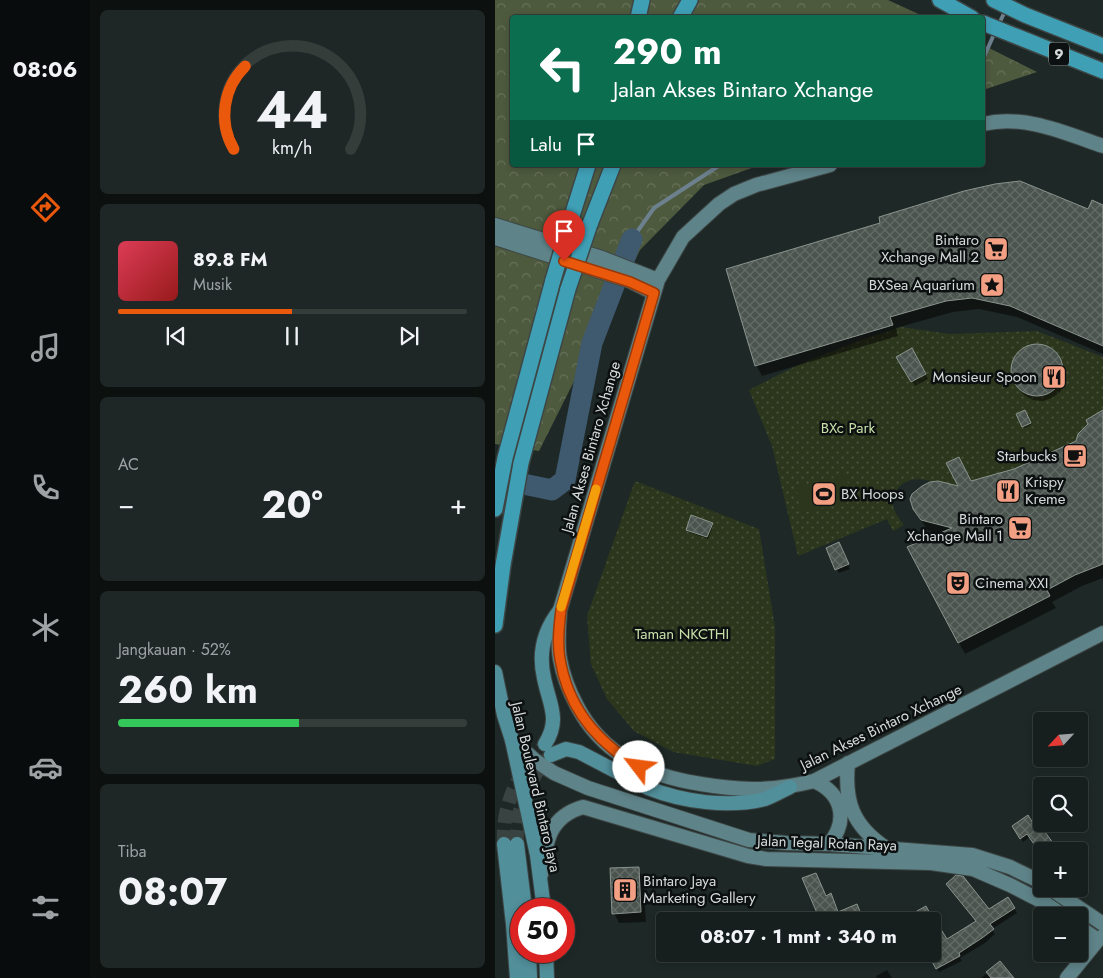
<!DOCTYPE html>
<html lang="id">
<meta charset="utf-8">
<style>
:root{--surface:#161f1d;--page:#1f2726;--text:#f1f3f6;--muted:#9ea2a4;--line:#353d3b;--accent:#ea580c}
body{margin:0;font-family:Jost,sans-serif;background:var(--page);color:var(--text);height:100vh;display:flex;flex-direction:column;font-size:19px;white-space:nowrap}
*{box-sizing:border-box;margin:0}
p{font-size:16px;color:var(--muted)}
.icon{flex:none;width:28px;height:28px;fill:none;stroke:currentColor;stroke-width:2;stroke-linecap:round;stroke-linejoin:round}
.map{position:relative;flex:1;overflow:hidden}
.sheet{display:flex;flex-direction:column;gap:10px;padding:10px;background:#0c1110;width:405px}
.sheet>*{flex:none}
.banner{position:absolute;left:15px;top:15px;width:475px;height:152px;border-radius:5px;box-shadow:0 2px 8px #0003,0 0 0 1px var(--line);background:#0b6e4f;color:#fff;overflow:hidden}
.needle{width:32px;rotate:244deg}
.fabs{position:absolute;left:538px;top:712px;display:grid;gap:10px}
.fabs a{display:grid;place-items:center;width:55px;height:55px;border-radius:5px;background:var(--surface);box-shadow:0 2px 8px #0003,0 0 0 1px var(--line);font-size:25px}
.speed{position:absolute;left:15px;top:898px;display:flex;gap:10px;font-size:25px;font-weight:700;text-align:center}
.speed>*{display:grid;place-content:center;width:65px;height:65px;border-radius:50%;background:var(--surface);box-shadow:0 2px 8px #0003,0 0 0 1px var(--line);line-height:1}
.speed .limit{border:8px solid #d22;background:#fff;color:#111}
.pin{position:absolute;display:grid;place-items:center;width:42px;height:42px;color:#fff;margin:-51px -21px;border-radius:50% 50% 50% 0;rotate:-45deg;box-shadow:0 0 5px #0007}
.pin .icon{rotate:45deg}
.me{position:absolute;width:55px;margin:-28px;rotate:300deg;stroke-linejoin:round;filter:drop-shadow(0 0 4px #0008)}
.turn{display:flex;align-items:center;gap:18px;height:105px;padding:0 20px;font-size:22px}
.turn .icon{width:65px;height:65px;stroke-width:2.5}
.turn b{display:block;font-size:35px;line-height:42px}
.then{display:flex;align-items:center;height:48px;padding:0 20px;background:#0003;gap:10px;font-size:19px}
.big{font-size:38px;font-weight:700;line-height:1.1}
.sheet .tile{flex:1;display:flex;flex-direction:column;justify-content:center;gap:8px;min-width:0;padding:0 18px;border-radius:8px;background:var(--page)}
.sheet .dial{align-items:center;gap:0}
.dial svg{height:130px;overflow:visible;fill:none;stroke:var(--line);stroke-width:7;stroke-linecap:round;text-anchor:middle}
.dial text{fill:var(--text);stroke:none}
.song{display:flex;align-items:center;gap:15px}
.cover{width:60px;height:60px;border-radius:8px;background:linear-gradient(135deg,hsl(350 70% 55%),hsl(0 70% 35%))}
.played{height:5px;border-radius:2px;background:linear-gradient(90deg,var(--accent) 50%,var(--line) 50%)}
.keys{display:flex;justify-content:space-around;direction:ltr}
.heat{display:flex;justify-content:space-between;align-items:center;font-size:28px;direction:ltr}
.charge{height:8px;border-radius:4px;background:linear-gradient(90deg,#34c759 52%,var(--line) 0)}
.trip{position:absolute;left:161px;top:912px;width:285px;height:50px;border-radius:5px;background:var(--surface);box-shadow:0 2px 8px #0003,0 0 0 1px var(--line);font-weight:700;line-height:50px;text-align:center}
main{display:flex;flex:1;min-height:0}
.dock{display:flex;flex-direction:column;width:90px;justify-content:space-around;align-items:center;background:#090c0c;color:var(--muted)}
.dock .icon{width:35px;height:35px}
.dock .active{color:var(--accent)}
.dock b{font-size:22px;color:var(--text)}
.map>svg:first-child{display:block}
</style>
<main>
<nav class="dock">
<b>08:06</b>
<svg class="icon active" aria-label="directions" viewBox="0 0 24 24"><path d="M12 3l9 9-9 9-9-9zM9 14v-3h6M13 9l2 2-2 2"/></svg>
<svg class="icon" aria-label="music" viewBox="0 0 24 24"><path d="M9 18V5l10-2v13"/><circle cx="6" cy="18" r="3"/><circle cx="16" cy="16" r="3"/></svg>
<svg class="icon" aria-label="phone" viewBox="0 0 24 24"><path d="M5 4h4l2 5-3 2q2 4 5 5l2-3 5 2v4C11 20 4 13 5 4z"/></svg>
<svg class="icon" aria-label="climate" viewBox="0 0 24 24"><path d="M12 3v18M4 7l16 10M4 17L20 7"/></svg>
<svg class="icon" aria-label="car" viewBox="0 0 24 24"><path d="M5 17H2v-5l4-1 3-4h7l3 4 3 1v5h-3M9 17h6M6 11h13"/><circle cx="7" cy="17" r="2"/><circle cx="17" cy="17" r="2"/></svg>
<svg class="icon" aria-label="filters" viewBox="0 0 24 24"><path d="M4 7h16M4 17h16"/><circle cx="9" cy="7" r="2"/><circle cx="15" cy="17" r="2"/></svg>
</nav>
<section class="sheet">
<div class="tile dial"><svg viewBox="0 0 100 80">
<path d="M14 69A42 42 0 1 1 86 69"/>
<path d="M14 69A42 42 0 0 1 21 18" stroke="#ea580c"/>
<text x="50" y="56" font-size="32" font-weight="700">44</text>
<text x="50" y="72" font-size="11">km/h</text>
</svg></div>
<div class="tile">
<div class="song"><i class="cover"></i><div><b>89.8 FM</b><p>Musik</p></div></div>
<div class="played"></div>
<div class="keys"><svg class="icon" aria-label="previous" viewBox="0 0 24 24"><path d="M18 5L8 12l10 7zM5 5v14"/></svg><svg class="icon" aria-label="pause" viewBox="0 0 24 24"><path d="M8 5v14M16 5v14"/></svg><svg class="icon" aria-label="next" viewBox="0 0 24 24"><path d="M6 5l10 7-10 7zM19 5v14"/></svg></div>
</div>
<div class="tile"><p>AC</p>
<div class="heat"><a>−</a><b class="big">20°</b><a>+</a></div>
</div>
<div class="tile"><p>Jangkauan · 52%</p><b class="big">260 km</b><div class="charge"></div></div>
<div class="tile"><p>Tiba</p><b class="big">08:07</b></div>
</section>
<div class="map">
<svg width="608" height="978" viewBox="0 0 608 978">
<defs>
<pattern id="green-dots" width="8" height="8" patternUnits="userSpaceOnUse" patternTransform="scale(1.25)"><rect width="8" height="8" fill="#2b361c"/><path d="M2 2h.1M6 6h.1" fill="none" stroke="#49523c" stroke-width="1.8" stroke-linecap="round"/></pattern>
<pattern id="forest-crowns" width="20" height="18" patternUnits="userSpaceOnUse" patternTransform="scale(1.25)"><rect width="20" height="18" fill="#4e5a3e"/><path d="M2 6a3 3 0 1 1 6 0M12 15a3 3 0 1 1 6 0" fill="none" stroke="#677159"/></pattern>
<pattern id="building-cross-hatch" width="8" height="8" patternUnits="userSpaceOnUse" patternTransform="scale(1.25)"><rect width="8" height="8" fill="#4b544e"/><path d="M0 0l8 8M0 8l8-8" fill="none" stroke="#646c67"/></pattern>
</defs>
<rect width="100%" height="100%" fill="#1e2927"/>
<!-- green -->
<path fill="url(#green-dots)" d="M406,327L455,334L542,331L608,357V415L605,412L591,420L593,424L583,434L581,441C542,457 505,480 462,485C445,487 420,469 403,488C392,502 400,514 409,525L398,531L392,519L303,556L277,446L254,390L305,364L366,340Z
M140,481L264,529L280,627V759L262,766L178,752L139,731L112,699L96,664L92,616Z"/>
<!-- forest -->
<path fill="url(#forest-crowns)" d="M0,0H393L430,17L18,18V165H265L209,185L145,250L44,451L0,444Z
M488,45L542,72L488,90Z"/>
<!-- pitch -->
<path fill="#2b361c" d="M351,475L357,501L307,513L301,487Z"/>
<!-- shadow -->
<path fill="#0007" d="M608,206V354L522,317L484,309L458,312L401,328L403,336L267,376L261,365L594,210Z
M540,345L550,346L559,351L568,364L571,374L570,383L565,392L557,398L548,401L538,400L529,395L520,382L517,372L518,362L523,354L531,348Z
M416,350L433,379L420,386L403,357Z
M529,411L536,425L529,428L522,415Z
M608,417V578L587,586L557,602L561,608L470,654L464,643L446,534L433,531L419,509L476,483L519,470L582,442Z
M217,524L218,526L213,539L194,532L192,530Z
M346,548L355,569L344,573L342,569Z
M518,826L543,832L546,830L564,851H553L551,849L546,853L535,837L528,842Z
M143,868L148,878L151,922L124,923L119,913Z
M309,879L339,902L344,913L361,905L369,921H327Z
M452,884L494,910L513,898L522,913L497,929L500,934L490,943L465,958L467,961L444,972L434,954H438V921H419L416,916L430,908L442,928L451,941L482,922Z
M505,962L518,978H486Z
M392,970L397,978H382L381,976Z"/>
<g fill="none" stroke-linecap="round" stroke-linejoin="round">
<!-- stream -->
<path stroke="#6c808e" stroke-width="4" d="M503,26L511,9
M488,59L500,32
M137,239L159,208L225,165"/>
<!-- river -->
<path stroke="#3f596e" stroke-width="21" d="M0,478L57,490L70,480L97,343L137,239"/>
</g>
<!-- building -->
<path fill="url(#building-cross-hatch)" stroke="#8a938d" d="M525,181L593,209L597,200L608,205V346L515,306L477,298L451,301L395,317L398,325L260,366L231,269L385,223L384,217L469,191L500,184Z
M516 370a26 26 0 1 1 52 0a26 26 0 1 1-52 0Z
M417,348L431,374L416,382L401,357Z
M530,410L536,423L527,427L521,414Z
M608,410V564L580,575L552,590L555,596L463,643L412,547L457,528L426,520L418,509L415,499L417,494L427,486L435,482L443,481L463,486L451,463L464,457L476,481L519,469L581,441L583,434L593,424L591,420Z
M196,515L218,523L212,537L191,530Z
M344,542L354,564L340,570L331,548Z
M533,815L543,831L547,828L564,851H552L548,846L543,850L532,834L525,839L517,826Z
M144,867L146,912L117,914L115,868Z
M321,873L331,896L336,893L343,912L362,904L368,919L362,921H322L325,920L307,878Z
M461,875L468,876L494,909L513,897L520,908L495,924L499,929L487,938L464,953L465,956L441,969L433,954H438V929L444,926L452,939L481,921L451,884Z
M431,906L439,921H404Z
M505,961L519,978H496L491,972Z"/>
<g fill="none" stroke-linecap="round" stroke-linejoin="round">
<!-- primary-tunnel -->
<path stroke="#394442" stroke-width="14" stroke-dasharray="14 7" stroke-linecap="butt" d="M9,844C7,818 15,791 30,769C36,760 44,753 50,744
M22,844C20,812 33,778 55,756"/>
<defs>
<path id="secondary" d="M488,124C529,114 570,133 608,146
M335,165L261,185L239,194L224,204L188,237L163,280L65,610C64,626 62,643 65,659C68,676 74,691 82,706C108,755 153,776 206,784C246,791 279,791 319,781L608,633
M0,225L107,258L163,280
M0,238L135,281L159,293
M17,740L41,761L59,773L93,788L254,840L291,843L334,844L477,855L515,867L546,882
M353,763C349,802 358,826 391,848
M319,781C347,793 354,820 334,844
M46,875C51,843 53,817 88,807L253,856L271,859L436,863L478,869L515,885L550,903L569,916
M556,889L608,924
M584,927L603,940
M572,978L603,940L608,936"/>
<path id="primary" d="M0,672L9,715L17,740L42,855L49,909
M50,744C66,719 54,704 49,678C43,652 49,630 65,610
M56,755L71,749L84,752L153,788C188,802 234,808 270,799C278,796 287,791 295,787
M9,844L18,924L22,978
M22,844L30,909
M34,951L35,978
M51,951L52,978"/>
<path id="motorway" d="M445,0L477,18
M499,0L530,15L608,46
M143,18L147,0
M185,18L195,0
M488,23L608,71
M77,216L93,165
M95,224L118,165
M0,509L10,458L58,280
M0,625L8,565L26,463L73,289"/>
</defs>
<!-- secondary casing -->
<use href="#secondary" stroke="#3d4645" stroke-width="16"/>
<!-- primary casing -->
<use href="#primary" stroke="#3d4645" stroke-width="16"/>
<!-- motorway casing -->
<use href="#motorway" stroke="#3d4645" stroke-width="18"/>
<!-- secondary -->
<use href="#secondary" stroke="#5e8388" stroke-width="14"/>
<!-- primary -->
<use href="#primary" stroke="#518f9b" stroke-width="14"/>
<!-- motorway -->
<use href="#motorway" stroke="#3f9fb5" stroke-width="15"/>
<defs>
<path id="motorway-bridge" d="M58,280L77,216
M73,289L95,224"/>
</defs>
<!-- motorway-bridge casing -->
<use href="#motorway-bridge" stroke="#3d4645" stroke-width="18" stroke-linecap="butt"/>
<!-- motorway-bridge -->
<use href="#motorway-bridge" stroke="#3f9fb5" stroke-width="15"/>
</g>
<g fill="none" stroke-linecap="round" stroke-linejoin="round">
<defs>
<path id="route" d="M69,261L135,282L159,293L66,610C64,626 62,643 65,659C73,708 103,743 144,767"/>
</defs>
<!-- route casing -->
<use href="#route" stroke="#983908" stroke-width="12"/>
<!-- route -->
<use href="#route" stroke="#ea580c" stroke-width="9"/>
<!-- slow -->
<path stroke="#f59e0b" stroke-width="9" d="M66,607L101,489"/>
</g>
<!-- icons -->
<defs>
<symbol id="supermarket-square" viewBox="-11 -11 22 22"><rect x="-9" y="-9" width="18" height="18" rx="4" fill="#f39f83" stroke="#0c1010"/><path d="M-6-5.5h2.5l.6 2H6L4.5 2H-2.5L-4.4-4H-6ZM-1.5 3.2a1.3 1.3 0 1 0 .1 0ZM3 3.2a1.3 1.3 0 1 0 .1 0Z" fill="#111"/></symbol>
<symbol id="sight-square" viewBox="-11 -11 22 22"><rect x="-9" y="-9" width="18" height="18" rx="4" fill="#f39f83" stroke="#0c1010"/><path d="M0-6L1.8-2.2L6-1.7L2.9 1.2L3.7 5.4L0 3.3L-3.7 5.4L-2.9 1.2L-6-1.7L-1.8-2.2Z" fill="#111"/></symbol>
<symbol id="restaurant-square" viewBox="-11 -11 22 22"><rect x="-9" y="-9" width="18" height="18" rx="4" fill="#f39f83" stroke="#0c1010"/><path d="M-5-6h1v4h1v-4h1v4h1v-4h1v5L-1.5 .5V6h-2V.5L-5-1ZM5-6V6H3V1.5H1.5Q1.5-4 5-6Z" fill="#111"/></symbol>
<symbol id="cafe-square" viewBox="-11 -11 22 22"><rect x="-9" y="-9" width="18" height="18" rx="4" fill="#f39f83" stroke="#0c1010"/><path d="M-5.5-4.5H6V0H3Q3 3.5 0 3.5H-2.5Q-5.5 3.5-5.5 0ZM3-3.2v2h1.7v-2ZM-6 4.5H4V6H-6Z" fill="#111"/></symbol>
<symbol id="stadium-square" viewBox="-11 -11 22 22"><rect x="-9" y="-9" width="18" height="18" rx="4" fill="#f39f83" stroke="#0c1010"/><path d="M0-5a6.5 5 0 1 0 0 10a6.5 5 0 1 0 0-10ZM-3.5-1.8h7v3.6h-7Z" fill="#111"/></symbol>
<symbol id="theatre-square" viewBox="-11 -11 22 22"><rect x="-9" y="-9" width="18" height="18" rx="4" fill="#f39f83" stroke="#0c1010"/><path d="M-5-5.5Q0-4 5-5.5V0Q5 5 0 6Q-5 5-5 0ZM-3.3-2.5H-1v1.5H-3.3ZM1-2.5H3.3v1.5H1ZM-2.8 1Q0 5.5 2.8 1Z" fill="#111"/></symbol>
<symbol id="building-square" viewBox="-11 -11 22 22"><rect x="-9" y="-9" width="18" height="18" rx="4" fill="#f39f83" stroke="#0c1010"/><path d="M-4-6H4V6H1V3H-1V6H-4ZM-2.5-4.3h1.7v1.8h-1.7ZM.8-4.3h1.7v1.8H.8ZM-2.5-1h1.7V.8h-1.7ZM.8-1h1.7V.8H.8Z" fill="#111"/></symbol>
</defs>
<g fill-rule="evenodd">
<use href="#supermarket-square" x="487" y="235" width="28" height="28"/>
<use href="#sight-square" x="483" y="271" width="28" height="28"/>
<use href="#restaurant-square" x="545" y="363" width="28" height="28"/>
<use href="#cafe-square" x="566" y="442" width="28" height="28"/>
<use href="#restaurant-square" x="499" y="477" width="28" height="28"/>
<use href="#stadium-square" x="315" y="480" width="28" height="28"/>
<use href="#supermarket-square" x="511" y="514" width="28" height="28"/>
<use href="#theatre-square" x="449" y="569" width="28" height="28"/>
<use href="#building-square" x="116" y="876" width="28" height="28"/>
</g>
<g text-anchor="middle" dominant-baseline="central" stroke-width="5" stroke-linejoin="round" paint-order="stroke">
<!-- shield labels -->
<rect fill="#0c1010" stroke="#999e9d" stroke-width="1" x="554" y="42.5" width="20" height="23" rx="4"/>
<g font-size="14" font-weight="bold" fill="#d5dbda">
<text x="564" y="54">9</text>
</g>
<!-- poi labels -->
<g font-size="15" fill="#d5dbda" stroke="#0c1010" text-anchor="end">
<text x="484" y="240">Bintaro<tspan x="484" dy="17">Xchange Mall 2</tspan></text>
<text x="480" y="285">BXSea Aquarium</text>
<text x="542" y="377">Monsieur Spoon</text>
<text x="562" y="456">Starbucks</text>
<text x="530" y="482" text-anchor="start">Krispy<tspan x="530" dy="17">Kreme</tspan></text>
<text x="346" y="494" text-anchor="start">BX Hoops</text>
<text x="508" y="519">Bintaro<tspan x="508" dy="17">Xchange Mall 1</tspan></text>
<text x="480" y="583" text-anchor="start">Cinema XXI</text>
<text x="148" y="881" text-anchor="start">Bintaro Jaya<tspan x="148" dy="17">Marketing Gallery</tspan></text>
</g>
<!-- park labels -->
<g font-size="15" fill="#c7dfa8" stroke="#0c1010">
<text x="353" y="428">BXc Park</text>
<text x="187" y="634">Taman NKCTHI</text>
</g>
<!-- street labels -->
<g font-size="15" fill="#d5dbda" stroke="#0c1010">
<text transform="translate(96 447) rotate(-74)">Jalan Akses Bintaro Xchange</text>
<text transform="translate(386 727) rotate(-26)">Jalan Akses Bintaro Xchange</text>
<text transform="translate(41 787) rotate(77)">Jalan Boulevard Bintaro Jaya</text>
<text transform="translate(332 843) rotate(2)">Jalan Tegal Rotan Raya</text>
</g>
</g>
</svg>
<div class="fabs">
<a><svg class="needle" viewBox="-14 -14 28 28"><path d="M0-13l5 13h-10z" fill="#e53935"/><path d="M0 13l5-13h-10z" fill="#9ea2a4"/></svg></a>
<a><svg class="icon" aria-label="search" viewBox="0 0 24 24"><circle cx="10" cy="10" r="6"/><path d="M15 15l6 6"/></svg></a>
<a>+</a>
<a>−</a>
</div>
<div class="speed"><div class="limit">50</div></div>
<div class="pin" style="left:69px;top:261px;background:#d93025"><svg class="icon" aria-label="arrive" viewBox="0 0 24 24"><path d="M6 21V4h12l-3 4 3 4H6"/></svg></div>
<svg class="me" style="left:144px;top:767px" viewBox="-20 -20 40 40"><circle r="19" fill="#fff"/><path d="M0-13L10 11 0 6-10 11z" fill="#ea580c"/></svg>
<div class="trip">08:07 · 1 mnt · 340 m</div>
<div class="banner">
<div class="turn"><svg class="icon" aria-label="left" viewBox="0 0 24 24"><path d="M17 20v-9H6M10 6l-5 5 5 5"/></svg><div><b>290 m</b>Jalan Akses Bintaro Xchange</div></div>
<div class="then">Lalu<svg class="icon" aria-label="arrive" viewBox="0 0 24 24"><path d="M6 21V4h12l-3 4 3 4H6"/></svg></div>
</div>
</div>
</main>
